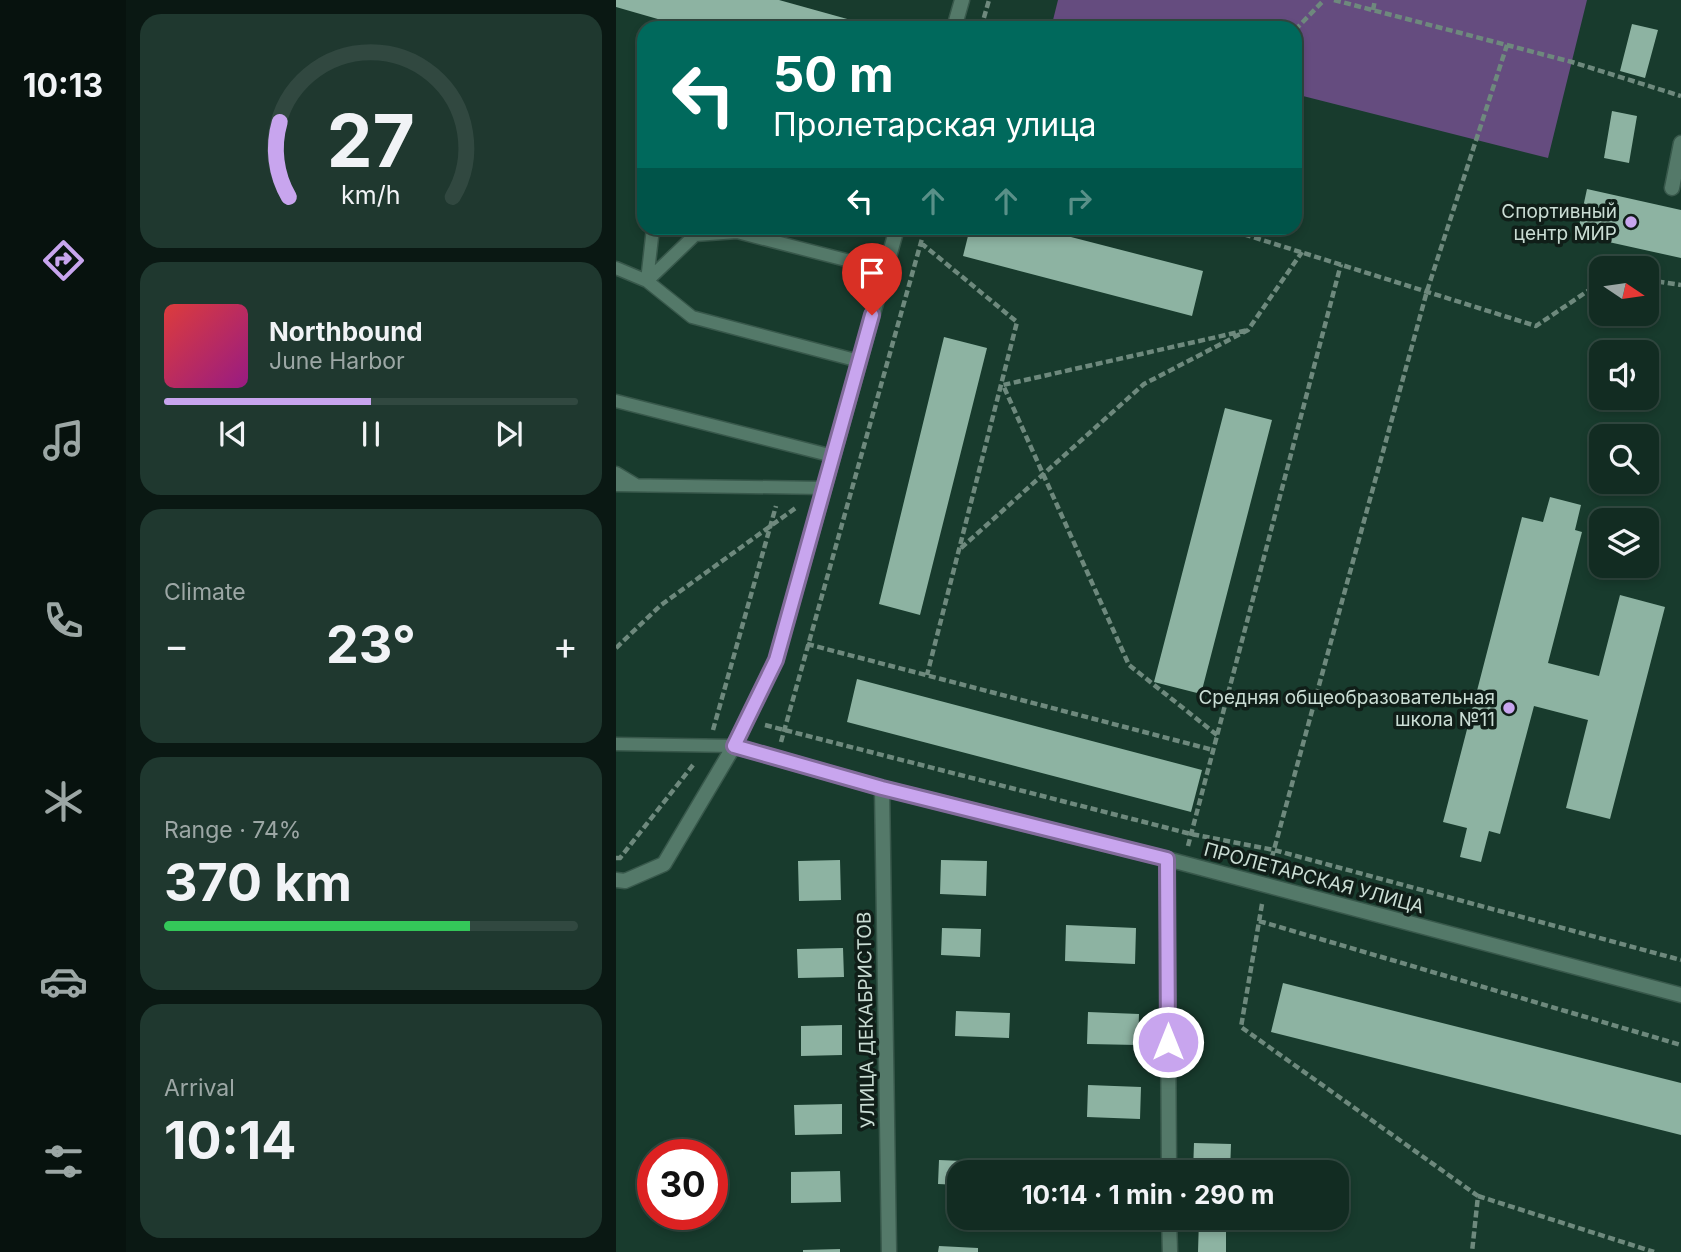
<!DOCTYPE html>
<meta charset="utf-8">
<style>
:root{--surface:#122c22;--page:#1f382f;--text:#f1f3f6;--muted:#9ca7a5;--line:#314840;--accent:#c8a5ee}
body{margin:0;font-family:Inter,sans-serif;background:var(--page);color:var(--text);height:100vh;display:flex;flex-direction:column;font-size:26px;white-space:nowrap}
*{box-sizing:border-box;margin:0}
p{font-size:23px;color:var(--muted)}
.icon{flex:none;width:38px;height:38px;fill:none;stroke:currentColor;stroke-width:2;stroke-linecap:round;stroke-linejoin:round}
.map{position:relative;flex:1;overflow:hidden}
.side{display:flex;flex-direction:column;gap:14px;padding:14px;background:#0a1813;width:490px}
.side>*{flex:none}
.hud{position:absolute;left:21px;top:21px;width:665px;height:214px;border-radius:21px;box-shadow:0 4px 10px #0003,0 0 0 2px var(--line);background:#00695c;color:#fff;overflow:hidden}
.needle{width:46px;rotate:103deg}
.buttons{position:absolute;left:973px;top:256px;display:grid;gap:14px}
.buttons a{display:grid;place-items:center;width:70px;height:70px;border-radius:14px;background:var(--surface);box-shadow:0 4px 10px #0003,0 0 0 2px var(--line);font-size:35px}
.speed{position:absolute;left:21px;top:1139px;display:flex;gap:14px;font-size:35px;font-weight:700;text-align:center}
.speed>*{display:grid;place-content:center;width:91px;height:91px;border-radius:50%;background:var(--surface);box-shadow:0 4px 10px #0003,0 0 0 2px var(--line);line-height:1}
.speed .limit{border:10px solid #d22;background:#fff;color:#111}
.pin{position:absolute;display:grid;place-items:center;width:60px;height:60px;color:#fff;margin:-72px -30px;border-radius:50% 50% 50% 0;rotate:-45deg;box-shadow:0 0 7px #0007}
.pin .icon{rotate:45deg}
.me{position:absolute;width:77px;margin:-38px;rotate:0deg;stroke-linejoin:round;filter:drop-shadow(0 0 5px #0008)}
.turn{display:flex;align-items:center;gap:24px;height:147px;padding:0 21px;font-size:32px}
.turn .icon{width:91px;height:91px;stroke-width:2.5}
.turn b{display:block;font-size:49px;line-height:60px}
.lanes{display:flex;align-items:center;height:66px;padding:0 21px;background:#0003;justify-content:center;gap:35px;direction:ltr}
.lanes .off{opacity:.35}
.big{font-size:52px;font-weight:700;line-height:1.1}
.side .tile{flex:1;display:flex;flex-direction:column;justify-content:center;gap:10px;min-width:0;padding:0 24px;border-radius:21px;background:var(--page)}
.side .dial{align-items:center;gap:0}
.dial svg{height:182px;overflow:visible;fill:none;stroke:var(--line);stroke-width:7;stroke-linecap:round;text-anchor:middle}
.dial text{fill:var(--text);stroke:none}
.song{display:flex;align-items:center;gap:21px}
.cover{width:84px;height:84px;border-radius:10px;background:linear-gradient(135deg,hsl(0 70% 55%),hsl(310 70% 35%))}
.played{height:7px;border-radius:4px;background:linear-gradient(90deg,var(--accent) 50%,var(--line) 50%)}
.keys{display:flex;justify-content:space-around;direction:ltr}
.heat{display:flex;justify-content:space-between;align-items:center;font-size:38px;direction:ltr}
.charge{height:10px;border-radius:5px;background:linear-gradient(90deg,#34c759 74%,var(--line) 0)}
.trip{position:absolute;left:331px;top:1160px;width:402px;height:70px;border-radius:21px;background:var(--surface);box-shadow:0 4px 10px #0003,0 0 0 2px var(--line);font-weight:700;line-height:70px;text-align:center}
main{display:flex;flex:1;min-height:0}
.dock{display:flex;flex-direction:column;width:126px;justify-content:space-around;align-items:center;background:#07120e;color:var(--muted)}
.dock .icon{width:49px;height:49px}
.dock .current{color:var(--accent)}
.dock b{font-size:32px;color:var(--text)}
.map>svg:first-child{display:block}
</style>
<main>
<nav class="dock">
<b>10:13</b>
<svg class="icon current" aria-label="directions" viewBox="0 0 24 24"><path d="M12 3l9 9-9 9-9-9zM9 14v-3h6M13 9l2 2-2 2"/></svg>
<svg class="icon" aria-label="music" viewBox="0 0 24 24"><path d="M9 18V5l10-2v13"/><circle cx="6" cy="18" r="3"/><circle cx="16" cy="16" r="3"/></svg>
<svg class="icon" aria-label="phone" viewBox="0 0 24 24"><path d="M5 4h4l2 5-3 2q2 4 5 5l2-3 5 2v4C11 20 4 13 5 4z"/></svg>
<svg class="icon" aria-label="climate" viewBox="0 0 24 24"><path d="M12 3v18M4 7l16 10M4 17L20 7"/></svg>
<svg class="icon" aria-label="car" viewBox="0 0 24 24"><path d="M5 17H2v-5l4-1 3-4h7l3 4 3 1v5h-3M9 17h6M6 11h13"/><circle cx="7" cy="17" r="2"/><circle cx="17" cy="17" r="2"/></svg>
<svg class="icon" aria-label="filters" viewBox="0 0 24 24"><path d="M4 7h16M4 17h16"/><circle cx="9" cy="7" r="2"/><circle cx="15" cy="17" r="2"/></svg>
</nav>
<section class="side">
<div class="tile dial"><svg viewBox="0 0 100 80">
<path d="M14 69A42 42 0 1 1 86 69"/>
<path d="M14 69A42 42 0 0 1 10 36" stroke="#c8a5ee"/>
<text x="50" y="56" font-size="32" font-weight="700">27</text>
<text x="50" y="72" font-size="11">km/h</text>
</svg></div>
<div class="tile">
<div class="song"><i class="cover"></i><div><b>Northbound</b><p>June Harbor</p></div></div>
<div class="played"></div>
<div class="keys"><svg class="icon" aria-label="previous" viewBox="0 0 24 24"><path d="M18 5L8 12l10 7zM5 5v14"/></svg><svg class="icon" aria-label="pause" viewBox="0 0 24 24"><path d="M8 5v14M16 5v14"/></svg><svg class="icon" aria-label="next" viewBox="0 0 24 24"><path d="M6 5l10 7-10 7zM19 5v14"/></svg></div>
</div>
<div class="tile"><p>Climate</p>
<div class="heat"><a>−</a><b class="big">23°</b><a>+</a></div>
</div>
<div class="tile"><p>Range · 74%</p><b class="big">370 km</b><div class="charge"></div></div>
<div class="tile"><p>Arrival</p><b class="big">10:14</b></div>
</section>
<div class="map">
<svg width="1065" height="1252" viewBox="0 0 1065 1252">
<rect width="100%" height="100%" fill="#183b2d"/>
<!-- green -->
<path fill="#654c7f" d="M442,0H971L932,158L679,94V28H435Z"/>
<!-- building -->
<path fill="#8db3a2" d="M0,0H163L260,27L73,28L0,7Z
M1016,24L1042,30L1029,78L1004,71Z
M996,111L1021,116L1013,163L988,158Z
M971,189L1065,210V258L961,235Z
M354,228H420L587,271L576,316L347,256Z
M328,337L371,348L304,615L263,604Z
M609,408L656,420L585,694L538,682Z
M934,497L965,505L959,530L966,532L932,663L983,676L1004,595L1049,607L994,819L950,808L972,720L918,706L884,834L873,831L865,862L844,857L851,828L827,822L906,517L927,522Z
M241,679L586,770L575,812L231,722Z
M224,860L225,900L183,901L182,861Z
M325,860L371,861L370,896L324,894Z
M450,925L520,928L519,964L449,961Z
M326,928L365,929L364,957L325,955Z
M227,948L228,977L182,978L181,949Z
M667,983L1065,1083V1135L655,1032Z
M340,1011L394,1013L393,1038L339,1036Z
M472,1012L523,1014L522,1045L471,1044Z
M226,1025V1055L185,1056V1026Z
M472,1085L525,1087L524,1119L471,1117Z
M226,1104V1134L179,1135L178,1105Z
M578,1143L615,1144L614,1172H577Z
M323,1160L371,1162V1172H343V1185L322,1184Z
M459,1169L482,1170V1172H459Z
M224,1171L225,1202L175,1203V1172Z
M583,1219H610V1252H582Z
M323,1246L362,1248V1252H322Z
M224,1249V1252H187V1250Z"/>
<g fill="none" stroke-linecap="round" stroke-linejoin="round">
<defs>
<path id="lane" d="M37,228L31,281L79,235L121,232L269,270
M0,268L31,281L76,317L243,361
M0,401L217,456
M0,473L20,485
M0,485L208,488
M0,744L118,746"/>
<path id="street" d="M338,28L346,0
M1056,188L1065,143
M118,746L266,788L551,859L1065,995
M266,788L273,1252
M551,859L553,1172
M0,880L9,881L48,864L118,746L160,660L281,228
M553,1218L554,1252"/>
</defs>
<!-- lane casing -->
<use href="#lane" stroke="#38584b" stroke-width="15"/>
<!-- street casing -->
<use href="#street" stroke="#38584b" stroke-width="17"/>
<!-- path -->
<path stroke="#6e897d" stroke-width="4.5" stroke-dasharray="7 3.5" stroke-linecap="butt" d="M718,0L956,62L1065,96
M757,10L759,0
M365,28L373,0
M679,30L708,0
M608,228L920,326L985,282
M305,243L401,322L311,675
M1031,280L1065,285
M345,548L528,384L632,330L686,252
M191,644L597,750
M0,648L45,605L181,507
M149,725L575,834L658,850L1065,960
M97,730L160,506
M601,735L513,665L387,385L632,330
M165,742L309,228
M572,846L725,264
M0,858H4L77,765
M653,868L811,291L891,45
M646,904L625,1027L862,1196L856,1252
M643,921L1065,1045
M862,1196L1038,1252"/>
<!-- lane -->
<use href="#lane" stroke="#547969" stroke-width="12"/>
<!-- street -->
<use href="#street" stroke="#547969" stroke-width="14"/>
</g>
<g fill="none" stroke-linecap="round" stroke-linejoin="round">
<defs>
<path id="route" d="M256,315L160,660L118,746L266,788L551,859L552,1042"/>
</defs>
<!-- route casing -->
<use href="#route" stroke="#826b9b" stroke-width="18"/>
<!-- route -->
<use href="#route" stroke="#c8a5ee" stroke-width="12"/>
</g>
<!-- markers -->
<g fill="#c8a5ee" stroke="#101e18" stroke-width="2.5">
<circle cx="1015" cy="222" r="7"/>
<circle cx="893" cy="708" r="7"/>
</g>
<g text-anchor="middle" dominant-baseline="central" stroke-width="7" stroke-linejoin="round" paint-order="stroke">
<!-- poi labels -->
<g font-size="19" fill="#caddd4" stroke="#101e18" text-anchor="end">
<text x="1001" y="211">Спортивный<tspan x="1001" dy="22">центр МИР</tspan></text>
<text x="879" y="697">Средняя общеобразовательная<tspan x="879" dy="22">школа №11</tspan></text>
</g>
<!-- street labels -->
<g font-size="19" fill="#caddd4" stroke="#101e18">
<text transform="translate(698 878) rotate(15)">ПРОЛЕТАРСКАЯ УЛИЦА</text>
<text transform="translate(250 1020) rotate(-91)">УЛИЦА ДЕКАБРИСТОВ</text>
</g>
</g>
</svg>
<div class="buttons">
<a><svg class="needle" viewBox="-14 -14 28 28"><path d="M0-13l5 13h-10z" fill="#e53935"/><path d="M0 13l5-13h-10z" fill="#9ca7a5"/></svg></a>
<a><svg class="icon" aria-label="sound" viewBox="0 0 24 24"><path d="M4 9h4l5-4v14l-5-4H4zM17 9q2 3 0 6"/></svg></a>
<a><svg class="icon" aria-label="search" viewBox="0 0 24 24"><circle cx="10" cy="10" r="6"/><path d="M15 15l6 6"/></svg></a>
<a><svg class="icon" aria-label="layers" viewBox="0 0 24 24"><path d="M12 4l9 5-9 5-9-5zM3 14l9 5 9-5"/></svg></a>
</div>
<div class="speed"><div class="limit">30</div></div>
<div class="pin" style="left:256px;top:315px;background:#d93025"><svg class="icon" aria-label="arrive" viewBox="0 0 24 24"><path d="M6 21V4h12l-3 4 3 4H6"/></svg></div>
<svg class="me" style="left:552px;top:1042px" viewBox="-20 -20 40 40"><circle r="17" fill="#c8a5ee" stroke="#fff" stroke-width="3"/><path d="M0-11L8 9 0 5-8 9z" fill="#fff"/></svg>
<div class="trip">10:14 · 1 min · 290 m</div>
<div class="hud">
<div class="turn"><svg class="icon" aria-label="left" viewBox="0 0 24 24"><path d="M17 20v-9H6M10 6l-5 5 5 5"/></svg><div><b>50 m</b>Пролетарская улица</div></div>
<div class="lanes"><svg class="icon" aria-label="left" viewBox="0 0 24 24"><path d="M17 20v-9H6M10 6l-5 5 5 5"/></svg><svg class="icon off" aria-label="ahead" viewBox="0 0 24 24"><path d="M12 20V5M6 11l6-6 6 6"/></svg><svg class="icon off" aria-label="ahead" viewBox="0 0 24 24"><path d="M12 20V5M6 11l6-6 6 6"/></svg><svg class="icon off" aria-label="right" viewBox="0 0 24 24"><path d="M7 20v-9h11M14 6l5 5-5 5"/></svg></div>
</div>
</div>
</main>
